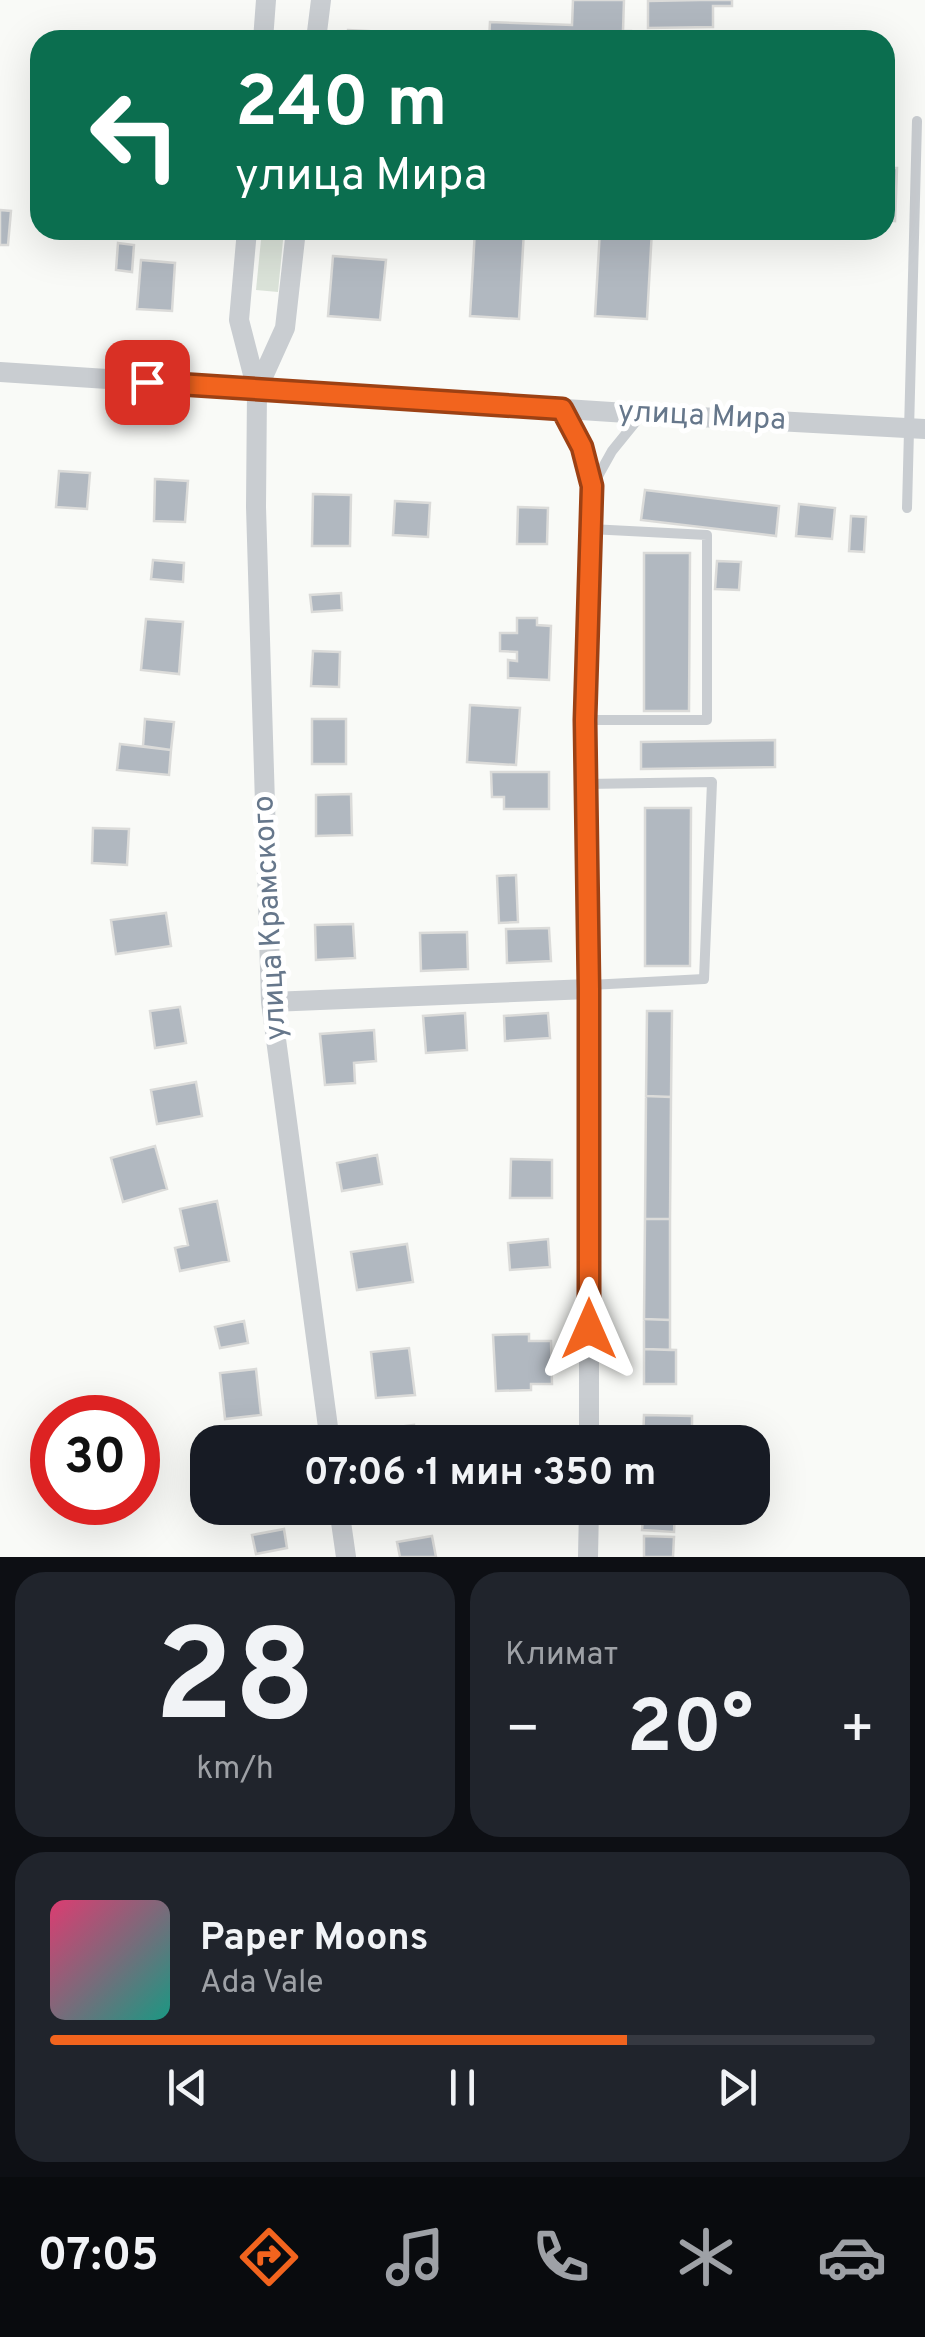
<!DOCTYPE html>
<html lang="ru">
<meta charset="utf-8">
<style>
:root{--surface:#171b24;--page:#20242c;--text:#f1f3f6;--muted:#9ea1a6;--line:#363941;--accent:#f2641e}
body{margin:0;font-family:Overpass,sans-serif;background:var(--page);color:var(--text);height:100vh;display:flex;flex-direction:column;font-size:38px;white-space:nowrap}
*{box-sizing:border-box;margin:0}
p{font-size:32px;color:var(--muted)}
.icon{flex:none;width:55px;height:55px;fill:none;stroke:currentColor;stroke-width:2;stroke-linecap:round;stroke-linejoin:round}
.map{position:relative;height:1557px;overflow:hidden}
.panel{display:flex;flex-direction:column;gap:15px;padding:15px;background:#0d0f14;flex:1}
.panel>*{flex:none}
.guide{position:absolute;left:30px;top:30px;width:865px;height:210px;border-radius:30px;box-shadow:0 10px 40px #0002;background:#0b6e4f;color:#fff;overflow:hidden}
.speed{position:absolute;left:30px;top:1395px;display:flex;gap:20px;font-size:50px;font-weight:700;text-align:center}
.speed>*{display:grid;place-content:center;width:130px;height:130px;border-radius:50%;background:var(--surface);box-shadow:0 10px 40px #0002;line-height:1}
.speed .limit{border:15px solid #d22;background:#fff;color:#111}
.pin{position:absolute;display:grid;place-items:center;width:85px;height:85px;color:#fff;margin:-42px;border-radius:20px;box-shadow:0 5px 15px #0006}
.me{position:absolute;width:110px;margin:-55px;rotate:0deg;stroke-linejoin:round;filter:drop-shadow(0 0 8px #0008)}
.turn{display:flex;align-items:center;gap:35px;height:210px;padding:0 40px;font-size:45px}
.turn .icon{width:130px;height:130px;stroke-width:2.5}
.turn b{display:block;font-size:70px;line-height:85px}
.big{font-size:75px;font-weight:700;line-height:1.1}
.panel .widget{flex:1;display:flex;flex-direction:column;justify-content:center;gap:15px;min-width:0;padding:0 35px;border-radius:30px;background:var(--page)}
.panel .dial{align-items:center;gap:0}
.dial b{font-size:130px;line-height:1}
.song{display:flex;align-items:center;gap:30px}
.cover{width:120px;height:120px;border-radius:15px;background:linear-gradient(135deg,hsl(340 70% 55%),hsl(170 70% 35%))}
.played{height:10px;border-radius:5px;background:linear-gradient(90deg,var(--accent) 70%,var(--line) 70%)}
.keys{display:flex;justify-content:space-around;direction:ltr}
.heat{display:flex;justify-content:space-between;align-items:center;font-size:55px;direction:ltr}
.panel .tiles{flex:1;display:grid;gap:15px;grid-template-columns:1fr 1fr}
.widget:last-child{grid-column:span 2}
.trip{position:absolute;left:190px;top:1425px;width:580px;height:100px;border-radius:30px;background:var(--surface);box-shadow:0 10px 40px #0002;font-weight:700;line-height:100px;text-align:center}
.tab-bar{display:flex;height:160px;justify-content:space-around;align-items:center;background:#090b0e;color:var(--muted)}
.tab-bar .icon{width:70px;height:70px}
.tab-bar .active{color:var(--accent)}
.tab-bar b{font-size:45px;color:var(--text)}
.map>svg:first-child{display:block}
</style>
<div class="map">
<svg width="925" height="1557" viewBox="0 0 925 1557">
<rect width="100%" height="100%" fill="#f9faf7"/>
<!-- green -->
<path fill="#dae2d8" d="M262,230H284L278,292L256,290Z"/>
<!-- building -->
<path fill="#b1b8c0" stroke="#dbdbd9" stroke-width="2.5" d="M573,0H624L623,31H631V40H489L490,22L572,25Z
M700,0H732V6H713V27L648,28V1Z
M348,30L402,33L401,40H347Z
M885,168H897L895,221L885,220Z
M0,210L11,211L8,245H0Z
M475,230H524L519,319L470,316Z
M600,230H652L647,319L595,316Z
M118,243L134,245L132,272L116,270Z
M333,256L386,260L380,320L328,316Z
M141,260L175,263L172,311L137,309Z
M59,471L90,473L87,509L56,507Z
M155,479L188,481L185,522L154,521Z
M645,490L779,506L776,536L641,520Z
M313,494L351,495L350,546H312Z
M395,501L430,503L428,537L393,535Z
M799,504L835,508L832,539L796,536Z
M518,507L548,508L547,544H517Z
M851,516L866,517L864,552L849,551Z
M644,553H690L689,711H644Z
M153,560L184,563L183,582L151,579Z
M717,561L741,562L739,590L715,589Z
M341,593L342,610L312,612L310,595Z
M517,618H537V625L551,626L549,680L508,678V660L517,661V652L500,651V633H517Z
M146,619L183,622L179,674L141,670Z
M313,651L340,652L339,687L311,686Z
M470,705L520,708L516,765L467,762Z
M145,719L174,722L171,750L143,746Z
M312,719H346V764H312Z
M775,740V767L641,769V742Z
M120,744L171,750L169,775L117,770Z
M491,772H549V809H504V797H492Z
M351,794L352,835L316,836V795Z
M645,808H691L690,966H645Z
M93,828L129,829L127,865L92,863Z
M516,875L518,922L499,923L497,876Z
M166,913L171,946L116,954L111,920Z
M353,924L355,958L316,960L315,925Z
M549,928L551,961L507,963L506,929Z
M467,932L468,969L421,971L420,933Z
M180,1007L186,1043L155,1048L150,1011Z
M647,1011H672L671,1097L646,1096Z
M465,1013L467,1050L426,1053L423,1016Z
M548,1013L550,1038L505,1041L504,1016Z
M374,1030L376,1061L354,1063L355,1083L325,1085L320,1034Z
M196,1082L202,1116L157,1124L151,1090Z
M646,1096L671,1097L670,1219H645Z
M155,1146L167,1189L123,1202L111,1158Z
M377,1155L382,1184L342,1191L337,1163Z
M511,1159L552,1160V1198H510Z
M217,1201L229,1261L180,1271L175,1248L188,1245L180,1209Z
M645,1219H670V1320L644,1319Z
M548,1239L550,1267L510,1270L508,1243Z
M407,1244L413,1282L357,1290L351,1252Z
M644,1319L670,1320V1350L644,1349Z
M244,1321L248,1343L220,1348L215,1327Z
M529,1334V1341H551L552,1384H531V1390L496,1391L493,1335Z
M409,1348L415,1395L376,1398L371,1352Z
M644,1349L676,1350V1384H644Z
M256,1369L261,1415L225,1419L220,1373Z
M644,1415L692,1416V1442H643Z
M414,1425L416,1442H383L382,1429Z
M236,1508H280L281,1515L239,1520Z
M644,1508H675L674,1532L642,1530Z
M284,1529L287,1548L256,1554L252,1535Z
M432,1536L436,1557H400L397,1542Z
M644,1536L674,1537L673,1557H644Z"/>
<g fill="none" stroke-linecap="round" stroke-linejoin="round">
<!-- lane -->
<path stroke="#c9cdd1" stroke-width="10" d="M593,485L612,451L642,414
M907,508L917,121
M586,720H707V535L590,529
M586,784L712,782L704,979L590,985"/>
<!-- street -->
<path stroke="#c9cdd1" stroke-width="20" d="M263,40L266,0
M316,40L321,0
M247,230L239,320L257,390L256,507L271,1002L330,1442
M0,372L642,414L925,429
M257,390L285,328L296,230
M562,409L582,447L593,486L585,720L589,989V1442
M271,1002L589,989
M339,1508L346,1557
M588,1557L589,1508"/>
</g>
<g fill="none" stroke-linecap="round" stroke-linejoin="round">
<defs>
<path id="route" d="M147,382L562,409L582,447L592,486L585,720L589,989V1329"/>
</defs>
<!-- route casing -->
<use href="#route" stroke="#9d4114" stroke-width="25"/>
<!-- route -->
<use href="#route" stroke="#f2641e" stroke-width="18"/>
</g>
<g text-anchor="middle" dominant-baseline="central" stroke-width="10" stroke-linejoin="round" paint-order="stroke">
<!-- street labels -->
<g font-size="30" fill="#66778b" stroke="#fff">
<text transform="translate(702 417) rotate(3)">улица Мира</text>
<text transform="translate(271 918) rotate(-93)">улица Крамского</text>
</g>
</g>
</svg>
<div class="speed"><div class="limit">30</div></div>
<div class="pin" style="left:147px;top:382px;background:#d93025"><svg class="icon" aria-label="arrive" viewBox="0 0 24 24"><path d="M6 21V4h12l-3 4 3 4H6"/></svg></div>
<svg class="me" style="left:589px;top:1329px" viewBox="-20 -20 40 40"><path d="M0-17L14 15 0 8-14 15z" fill="#f2641e" stroke="#fff" stroke-width="4"/></svg>
<div class="trip">07:06 · 1 мин · 350 m</div>
<div class="guide">
<div class="turn"><svg class="icon" aria-label="left" viewBox="0 0 24 24"><path d="M17 20v-9H6M10 6l-5 5 5 5"/></svg><div><b>240 m</b>улица Мира</div></div>
</div>
</div>
<section class="panel">
<div class="tiles">
<div class="widget dial"><b>28</b><p>km/h</p></div>
<div class="widget"><p>Климат</p>
<div class="heat"><a>−</a><b class="big">20°</b><a>+</a></div>
</div>
<div class="widget">
<div class="song"><i class="cover"></i><div><b>Paper Moons</b><p>Ada Vale</p></div></div>
<div class="played"></div>
<div class="keys"><svg class="icon" aria-label="previous" viewBox="0 0 24 24"><path d="M18 5L8 12l10 7zM5 5v14"/></svg><svg class="icon" aria-label="pause" viewBox="0 0 24 24"><path d="M8 5v14M16 5v14"/></svg><svg class="icon" aria-label="next" viewBox="0 0 24 24"><path d="M6 5l10 7-10 7zM19 5v14"/></svg></div>
</div>
</div>
</section>
<nav class="tab-bar">
<b>07:05</b>
<svg class="icon active" aria-label="directions" viewBox="0 0 24 24"><path d="M12 3l9 9-9 9-9-9zM9 14v-3h6M13 9l2 2-2 2"/></svg>
<svg class="icon" aria-label="music" viewBox="0 0 24 24"><path d="M9 18V5l10-2v13"/><circle cx="6" cy="18" r="3"/><circle cx="16" cy="16" r="3"/></svg>
<svg class="icon" aria-label="phone" viewBox="0 0 24 24"><path d="M5 4h4l2 5-3 2q2 4 5 5l2-3 5 2v4C11 20 4 13 5 4z"/></svg>
<svg class="icon" aria-label="climate" viewBox="0 0 24 24"><path d="M12 3v18M4 7l16 10M4 17L20 7"/></svg>
<svg class="icon" aria-label="car" viewBox="0 0 24 24"><path d="M5 17H2v-5l4-1 3-4h7l3 4 3 1v5h-3M9 17h6M6 11h13"/><circle cx="7" cy="17" r="2"/><circle cx="17" cy="17" r="2"/></svg>
</nav>
